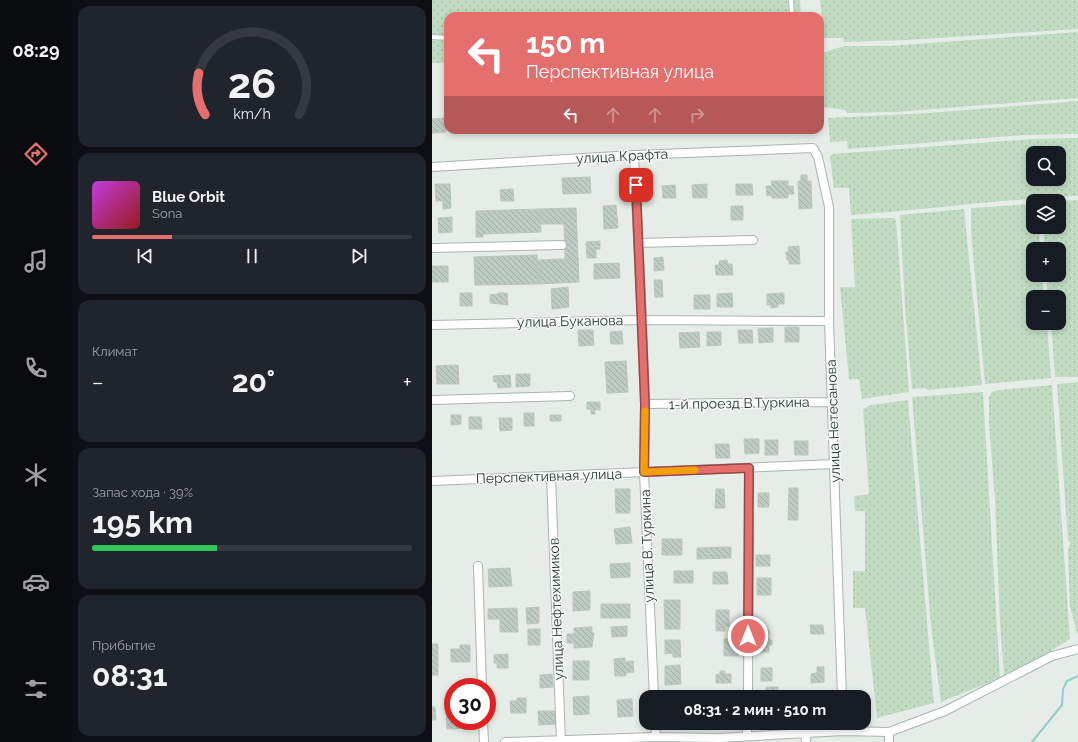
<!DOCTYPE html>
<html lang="ru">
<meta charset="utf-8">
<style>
:root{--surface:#171b24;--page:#20242c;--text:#f1f3f6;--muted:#9ea1a6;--line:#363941;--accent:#e46f6d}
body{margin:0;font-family:Raleway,sans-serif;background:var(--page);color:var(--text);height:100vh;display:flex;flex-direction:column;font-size:15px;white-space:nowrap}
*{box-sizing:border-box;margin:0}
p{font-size:13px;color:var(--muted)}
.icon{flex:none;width:22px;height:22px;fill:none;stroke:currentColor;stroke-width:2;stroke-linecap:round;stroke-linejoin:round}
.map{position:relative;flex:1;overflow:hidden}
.drawer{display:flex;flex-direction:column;gap:6px;padding:6px;background:#0d0f14;width:360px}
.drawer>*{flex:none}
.hud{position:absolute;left:12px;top:12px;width:380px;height:122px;border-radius:12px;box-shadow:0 2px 6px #0003;background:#e46f6d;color:#fff;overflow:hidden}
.fabs{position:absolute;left:594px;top:146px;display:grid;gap:8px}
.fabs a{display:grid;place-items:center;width:40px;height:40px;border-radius:8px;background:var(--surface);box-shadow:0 2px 6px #0003;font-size:20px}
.speed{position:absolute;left:12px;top:678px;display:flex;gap:8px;font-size:20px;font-weight:700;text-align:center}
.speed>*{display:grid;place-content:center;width:52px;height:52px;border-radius:50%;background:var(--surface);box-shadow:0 2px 6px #0003;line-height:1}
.speed .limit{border:6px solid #d22;background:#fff;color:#111}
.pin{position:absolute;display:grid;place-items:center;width:34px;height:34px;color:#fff;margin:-17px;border-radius:8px;box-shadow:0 2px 6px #0006}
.me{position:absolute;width:44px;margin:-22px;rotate:0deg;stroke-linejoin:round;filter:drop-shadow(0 0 3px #0008)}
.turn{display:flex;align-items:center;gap:14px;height:84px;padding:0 16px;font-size:18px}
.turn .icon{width:52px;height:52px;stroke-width:2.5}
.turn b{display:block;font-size:28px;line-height:34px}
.lanes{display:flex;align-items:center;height:38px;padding:0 16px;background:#0003;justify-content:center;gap:20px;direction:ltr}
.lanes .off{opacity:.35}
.big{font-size:30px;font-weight:700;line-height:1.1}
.drawer .tile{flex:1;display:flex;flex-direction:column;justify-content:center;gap:6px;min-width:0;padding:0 14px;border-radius:12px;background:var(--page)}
.drawer .dial{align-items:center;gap:0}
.dial svg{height:104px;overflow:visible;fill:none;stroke:var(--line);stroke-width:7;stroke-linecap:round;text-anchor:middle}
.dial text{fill:var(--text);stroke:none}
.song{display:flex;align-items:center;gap:12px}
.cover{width:48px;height:48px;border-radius:6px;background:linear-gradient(135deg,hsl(290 70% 55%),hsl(0 70% 35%))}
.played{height:4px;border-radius:2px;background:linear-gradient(90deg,var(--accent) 25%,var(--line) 25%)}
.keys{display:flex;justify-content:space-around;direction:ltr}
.heat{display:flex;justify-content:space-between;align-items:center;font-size:22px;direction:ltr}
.charge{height:6px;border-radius:3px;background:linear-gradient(90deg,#34c759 39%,var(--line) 0)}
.trip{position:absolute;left:207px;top:690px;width:232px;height:40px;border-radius:12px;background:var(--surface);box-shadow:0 2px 6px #0003;font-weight:700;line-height:40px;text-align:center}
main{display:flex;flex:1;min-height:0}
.tab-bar{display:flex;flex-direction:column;width:72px;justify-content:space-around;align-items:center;background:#090b0e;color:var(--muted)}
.tab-bar .icon{width:28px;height:28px}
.tab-bar .on{color:var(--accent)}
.tab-bar b{font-size:18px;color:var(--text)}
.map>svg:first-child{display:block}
</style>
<main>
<nav class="tab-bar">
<b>08:29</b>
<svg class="icon on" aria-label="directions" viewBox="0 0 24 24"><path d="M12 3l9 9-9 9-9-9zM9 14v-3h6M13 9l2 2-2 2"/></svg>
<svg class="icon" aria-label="music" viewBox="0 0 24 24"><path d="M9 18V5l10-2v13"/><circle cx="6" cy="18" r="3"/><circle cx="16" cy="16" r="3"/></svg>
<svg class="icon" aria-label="phone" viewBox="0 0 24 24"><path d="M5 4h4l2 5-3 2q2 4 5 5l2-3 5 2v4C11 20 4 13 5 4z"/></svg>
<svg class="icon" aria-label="climate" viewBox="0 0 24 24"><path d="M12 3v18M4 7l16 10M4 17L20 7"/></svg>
<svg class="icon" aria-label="car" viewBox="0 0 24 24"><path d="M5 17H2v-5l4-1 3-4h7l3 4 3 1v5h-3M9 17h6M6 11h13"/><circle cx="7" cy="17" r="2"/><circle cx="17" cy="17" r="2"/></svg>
<svg class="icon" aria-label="filters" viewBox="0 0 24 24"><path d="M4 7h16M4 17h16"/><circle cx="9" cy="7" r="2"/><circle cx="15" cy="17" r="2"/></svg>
</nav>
<section class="drawer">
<div class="tile dial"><svg viewBox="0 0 100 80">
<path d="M14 69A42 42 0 1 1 86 69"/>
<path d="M14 69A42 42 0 0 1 9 37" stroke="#e46f6d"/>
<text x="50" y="56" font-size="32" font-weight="700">26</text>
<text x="50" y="72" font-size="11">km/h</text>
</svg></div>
<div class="tile">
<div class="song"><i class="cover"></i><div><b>Blue Orbit</b><p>Sona</p></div></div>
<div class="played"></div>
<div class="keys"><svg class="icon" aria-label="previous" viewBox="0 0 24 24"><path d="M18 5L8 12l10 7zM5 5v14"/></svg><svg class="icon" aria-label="pause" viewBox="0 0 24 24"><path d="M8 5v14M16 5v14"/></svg><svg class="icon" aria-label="next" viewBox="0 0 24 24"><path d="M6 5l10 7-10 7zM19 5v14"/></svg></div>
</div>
<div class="tile"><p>Климат</p>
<div class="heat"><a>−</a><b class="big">20°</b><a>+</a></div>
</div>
<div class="tile"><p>Запас хода · 39%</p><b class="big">195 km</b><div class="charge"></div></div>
<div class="tile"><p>Прибытие</p><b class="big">08:31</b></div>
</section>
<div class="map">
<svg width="646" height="742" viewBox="0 0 646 742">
<defs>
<pattern id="green-dots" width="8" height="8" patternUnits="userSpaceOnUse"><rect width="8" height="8" fill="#c1dcc2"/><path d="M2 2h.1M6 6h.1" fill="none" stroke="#a6bea7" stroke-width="1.8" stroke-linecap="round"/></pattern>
<pattern id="building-back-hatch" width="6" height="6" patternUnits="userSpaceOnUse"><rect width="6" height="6" fill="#becbc3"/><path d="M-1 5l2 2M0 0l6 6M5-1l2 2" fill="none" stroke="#a3afa8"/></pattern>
</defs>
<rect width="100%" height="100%" fill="#e6ede8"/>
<!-- green -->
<path fill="url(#green-dots)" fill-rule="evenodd" d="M0,0H368L369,16H16V63H0Z
M388,0H646V29L475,40L412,42L411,38H392Z
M646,32V98L463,112L415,113L414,110L389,107L390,53L412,46H457Z
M646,101V134L592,135L416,149L415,141L398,142L396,118L497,113Z
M646,138V196C571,199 495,210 419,215L417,188H402L398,157L400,154L599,139ZM601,153H627V179H601Z
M646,200V377H623L619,323H627V297H616L614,275H627V249H612V227H627V201Z
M601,204V227H607L608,249H601V275H610L612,297H601V323H615L619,378L553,384L539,233V208Z
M532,209L550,385L495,390L493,388L480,389L473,307L468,215Z
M462,218L464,220L477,392L430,399L427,379H417L408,287H423L419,219Z
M646,382V633L645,634L638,606L636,549L639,542L636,541L625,384Z
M620,385L638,639L601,662L572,675L568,623L563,500L557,424V397L560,392L567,390Z
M551,392L568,678L509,702L499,626L480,397Z
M476,400L502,703L445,718L433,608H421V571H433V511H423L422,496L437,494L431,409L439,405Z"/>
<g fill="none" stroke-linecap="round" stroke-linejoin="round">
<!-- stream -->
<path stroke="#94ccc7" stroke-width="2" d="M600,742L630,705L631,689L635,681L646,676"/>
</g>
<!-- building -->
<path fill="url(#building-back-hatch)" stroke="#b9c6bd" d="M14,118V132L0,133V119Z
M369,175H375V181H379L380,208L367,209L366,181H369Z
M158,177L159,193L131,194L130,178Z
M339,181H356V186H361L362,194H356V198H340V195L335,196L334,186H340Z
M3,184H18L19,208L11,209V201H4Z
M275,184V198H261L260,185Z
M304,184H320L321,195H304Z
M243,185L244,198H231L230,186Z
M81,189L82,201H69L68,190Z
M184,205L186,228L172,229L171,206Z
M299,206H311V220H299Z
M144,208L147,282L106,284L105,260L133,259L132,224H108V209Z
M108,209L109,232L51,234V237H44V211Z
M20,217V232L7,233L6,218Z
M168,241V249H164V258H155L154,242Z
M367,246L368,264H357V260H355L354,252H357L356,247Z
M105,255L106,284L43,285L42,257Z
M231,257L232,270L222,271V258Z
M295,260L296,264H300L301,275H284L283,265H287V261Z
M187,263L188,278L162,279V264Z
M0,266H16V282H0Z
M222,280H230L231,297H223Z
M136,287L137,307L120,309L119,289Z
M28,293H40V306H28Z
M66,293H75L76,305L58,303V295L66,294Z
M300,293L301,307H285V294Z
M352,293V304H346V307L339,308V305H335V294Z
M262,295H278V309H262Z
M353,327H367V342H353Z
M341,328V342L327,343L326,329Z
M146,330H161L162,345L147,346Z
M306,330H320L321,343H307Z
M190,331L191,344H179L178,332Z
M267,332L268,347L248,348L247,333Z
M275,332H289V345L275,346Z
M194,361L196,392L175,393L173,362Z
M26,365L27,384H5L4,366Z
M84,374H98V386L84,387Z
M78,375L79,387L66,388L65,382H62L61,376Z
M155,402H168V410L163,409V414H159V409H155Z
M92,413H102V426H92Z
M19,415H29V424L19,425Z
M118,415H129V421H118Z
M37,417H49L50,429H37Z
M67,418H80V430L68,431Z
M312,439H327V453L313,454Z
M333,440H346V455H333Z
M362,441H376V455H363Z
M283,444H297L298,458H284Z
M357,488H366V520H356Z
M183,489H198V513H184Z
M284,489H292L293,508H283Z
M326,493H337V507H326Z
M198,527L200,543L184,544L182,529Z
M230,539H250V555H230Z
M299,547V558L265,559V548Z
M324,555H338V566H324Z
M198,563V577L179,578L178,564Z
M78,568L80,586L57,587L56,569Z
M242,571H261V583H242Z
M281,572H295L296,584H281Z
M325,578H339V595H325Z
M158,591V610L141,611V592Z
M232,600H248V629H233Z
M169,604H198V618H169Z
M107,607V623L95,624L94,608Z
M85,608L86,632H68V619H56V609Z
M284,610H297V626H293V631H284Z
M378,625H391L392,634H379Z
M195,626V636L180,637L179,627Z
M160,627V633H162L160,647L142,648V643H135V634H142V628Z
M96,629H108V645H96Z
M337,630V640H340V645H337V652H326V647L324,644L326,639V631Z
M292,639H305L306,656H292Z
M233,640H248L249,657H241V653L233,654Z
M0,644H6V675H0Z
M28,645H38V662H19V649H28Z
M76,654V668H65V663H62V655Z
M193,658V662L201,661L202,672L194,673V676H183L182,659Z
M141,661H157V680H141Z
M248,665L249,684L233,685V666Z
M385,667H392V682L379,683V674L385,673Z
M329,668H340V681H329Z
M288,671H293V674H299V683H284V675L288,674Z
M120,674L121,687L108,688V675Z
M334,687H346V694H343V697H327V693H334Z
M377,693H388V696L396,697H377Z
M157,696V714L142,715L141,697Z
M85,698H94V713H79L78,701H85Z
M200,699L201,716L186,717L185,700Z
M0,707H3L4,720H0Z
M21,708V721H40V728L15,729L14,709Z
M106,711H123L124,724L107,725Z"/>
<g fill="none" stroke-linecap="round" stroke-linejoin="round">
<defs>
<path id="lane" d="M359,0L360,16
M0,37L16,38"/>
<path id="street" d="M202,155L210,320L213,404L212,472L222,697
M0,167L202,155L381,148L386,157L397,207V321L410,697
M206,243L321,240
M0,248L130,245
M0,325L210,320L397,321
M0,400L138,396
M213,404L401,402
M119,476L129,742
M0,481L403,464
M46,566L50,687
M316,697L317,468
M51,721L52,742
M223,723L224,737
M457,732V742
M374,734V742
M315,736V723
M73,742L224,737L288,738L411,731L457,732L513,711L620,656L646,649"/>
</defs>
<!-- lane casing -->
<use href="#lane" stroke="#a9b5ae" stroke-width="5.5"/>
<!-- street casing -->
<use href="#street" stroke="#a9b5ae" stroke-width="10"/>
<!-- lane -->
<use href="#lane" stroke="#fff" stroke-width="4"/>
<!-- street -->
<use href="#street" stroke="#fff" stroke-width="8"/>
</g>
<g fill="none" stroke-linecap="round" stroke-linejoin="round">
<defs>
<path id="route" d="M204,185L213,404L212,472L317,468L316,636"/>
</defs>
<!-- route casing -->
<use href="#route" stroke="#944847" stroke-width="10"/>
<!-- route -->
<use href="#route" stroke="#e46f6d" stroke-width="7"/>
<!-- slow -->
<path stroke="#f59e0b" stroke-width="7" d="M213,411L212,472L263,470"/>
</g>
<g text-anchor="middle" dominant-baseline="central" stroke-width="3" stroke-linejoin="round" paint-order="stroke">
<!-- street labels -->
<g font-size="14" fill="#263d32" stroke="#f6faf7">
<text transform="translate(190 156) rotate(-3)">улица Крафта</text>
<text transform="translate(138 321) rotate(-1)">улица Буканова</text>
<text transform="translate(307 403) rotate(-1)">1-й проезд В.Туркина</text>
<text transform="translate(401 421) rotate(-92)">улица Нетесанова</text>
<text transform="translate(117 476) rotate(-2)">Перспективная улица</text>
<text transform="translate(215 546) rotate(-92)">улица В. Туркина</text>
<text transform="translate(124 609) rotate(-92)">улица Нефтехимиков</text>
</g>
</g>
</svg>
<div class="fabs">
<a><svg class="icon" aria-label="search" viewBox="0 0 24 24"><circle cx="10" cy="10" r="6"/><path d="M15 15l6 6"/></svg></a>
<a><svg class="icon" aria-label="layers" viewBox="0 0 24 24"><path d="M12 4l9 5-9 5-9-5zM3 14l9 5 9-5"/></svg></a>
<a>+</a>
<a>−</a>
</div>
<div class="speed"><div class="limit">30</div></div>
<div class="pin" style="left:204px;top:185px;background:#d93025"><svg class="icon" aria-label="arrive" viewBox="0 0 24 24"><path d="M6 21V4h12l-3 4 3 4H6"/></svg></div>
<svg class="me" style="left:316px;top:636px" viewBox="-20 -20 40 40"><circle r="17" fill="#e46f6d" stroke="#fff" stroke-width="3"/><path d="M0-11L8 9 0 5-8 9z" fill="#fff"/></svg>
<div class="trip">08:31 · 2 мин · 510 m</div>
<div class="hud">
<div class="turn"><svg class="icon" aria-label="left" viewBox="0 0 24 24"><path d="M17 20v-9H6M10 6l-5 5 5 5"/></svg><div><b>150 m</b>Перспективная улица</div></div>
<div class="lanes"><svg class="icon" aria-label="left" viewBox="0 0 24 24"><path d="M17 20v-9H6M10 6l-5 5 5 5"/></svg><svg class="icon off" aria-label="ahead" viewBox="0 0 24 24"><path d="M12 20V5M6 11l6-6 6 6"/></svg><svg class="icon off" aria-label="ahead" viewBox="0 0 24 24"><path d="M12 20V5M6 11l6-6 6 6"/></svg><svg class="icon off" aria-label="right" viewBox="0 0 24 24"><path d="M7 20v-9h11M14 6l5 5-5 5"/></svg></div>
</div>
</div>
</main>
